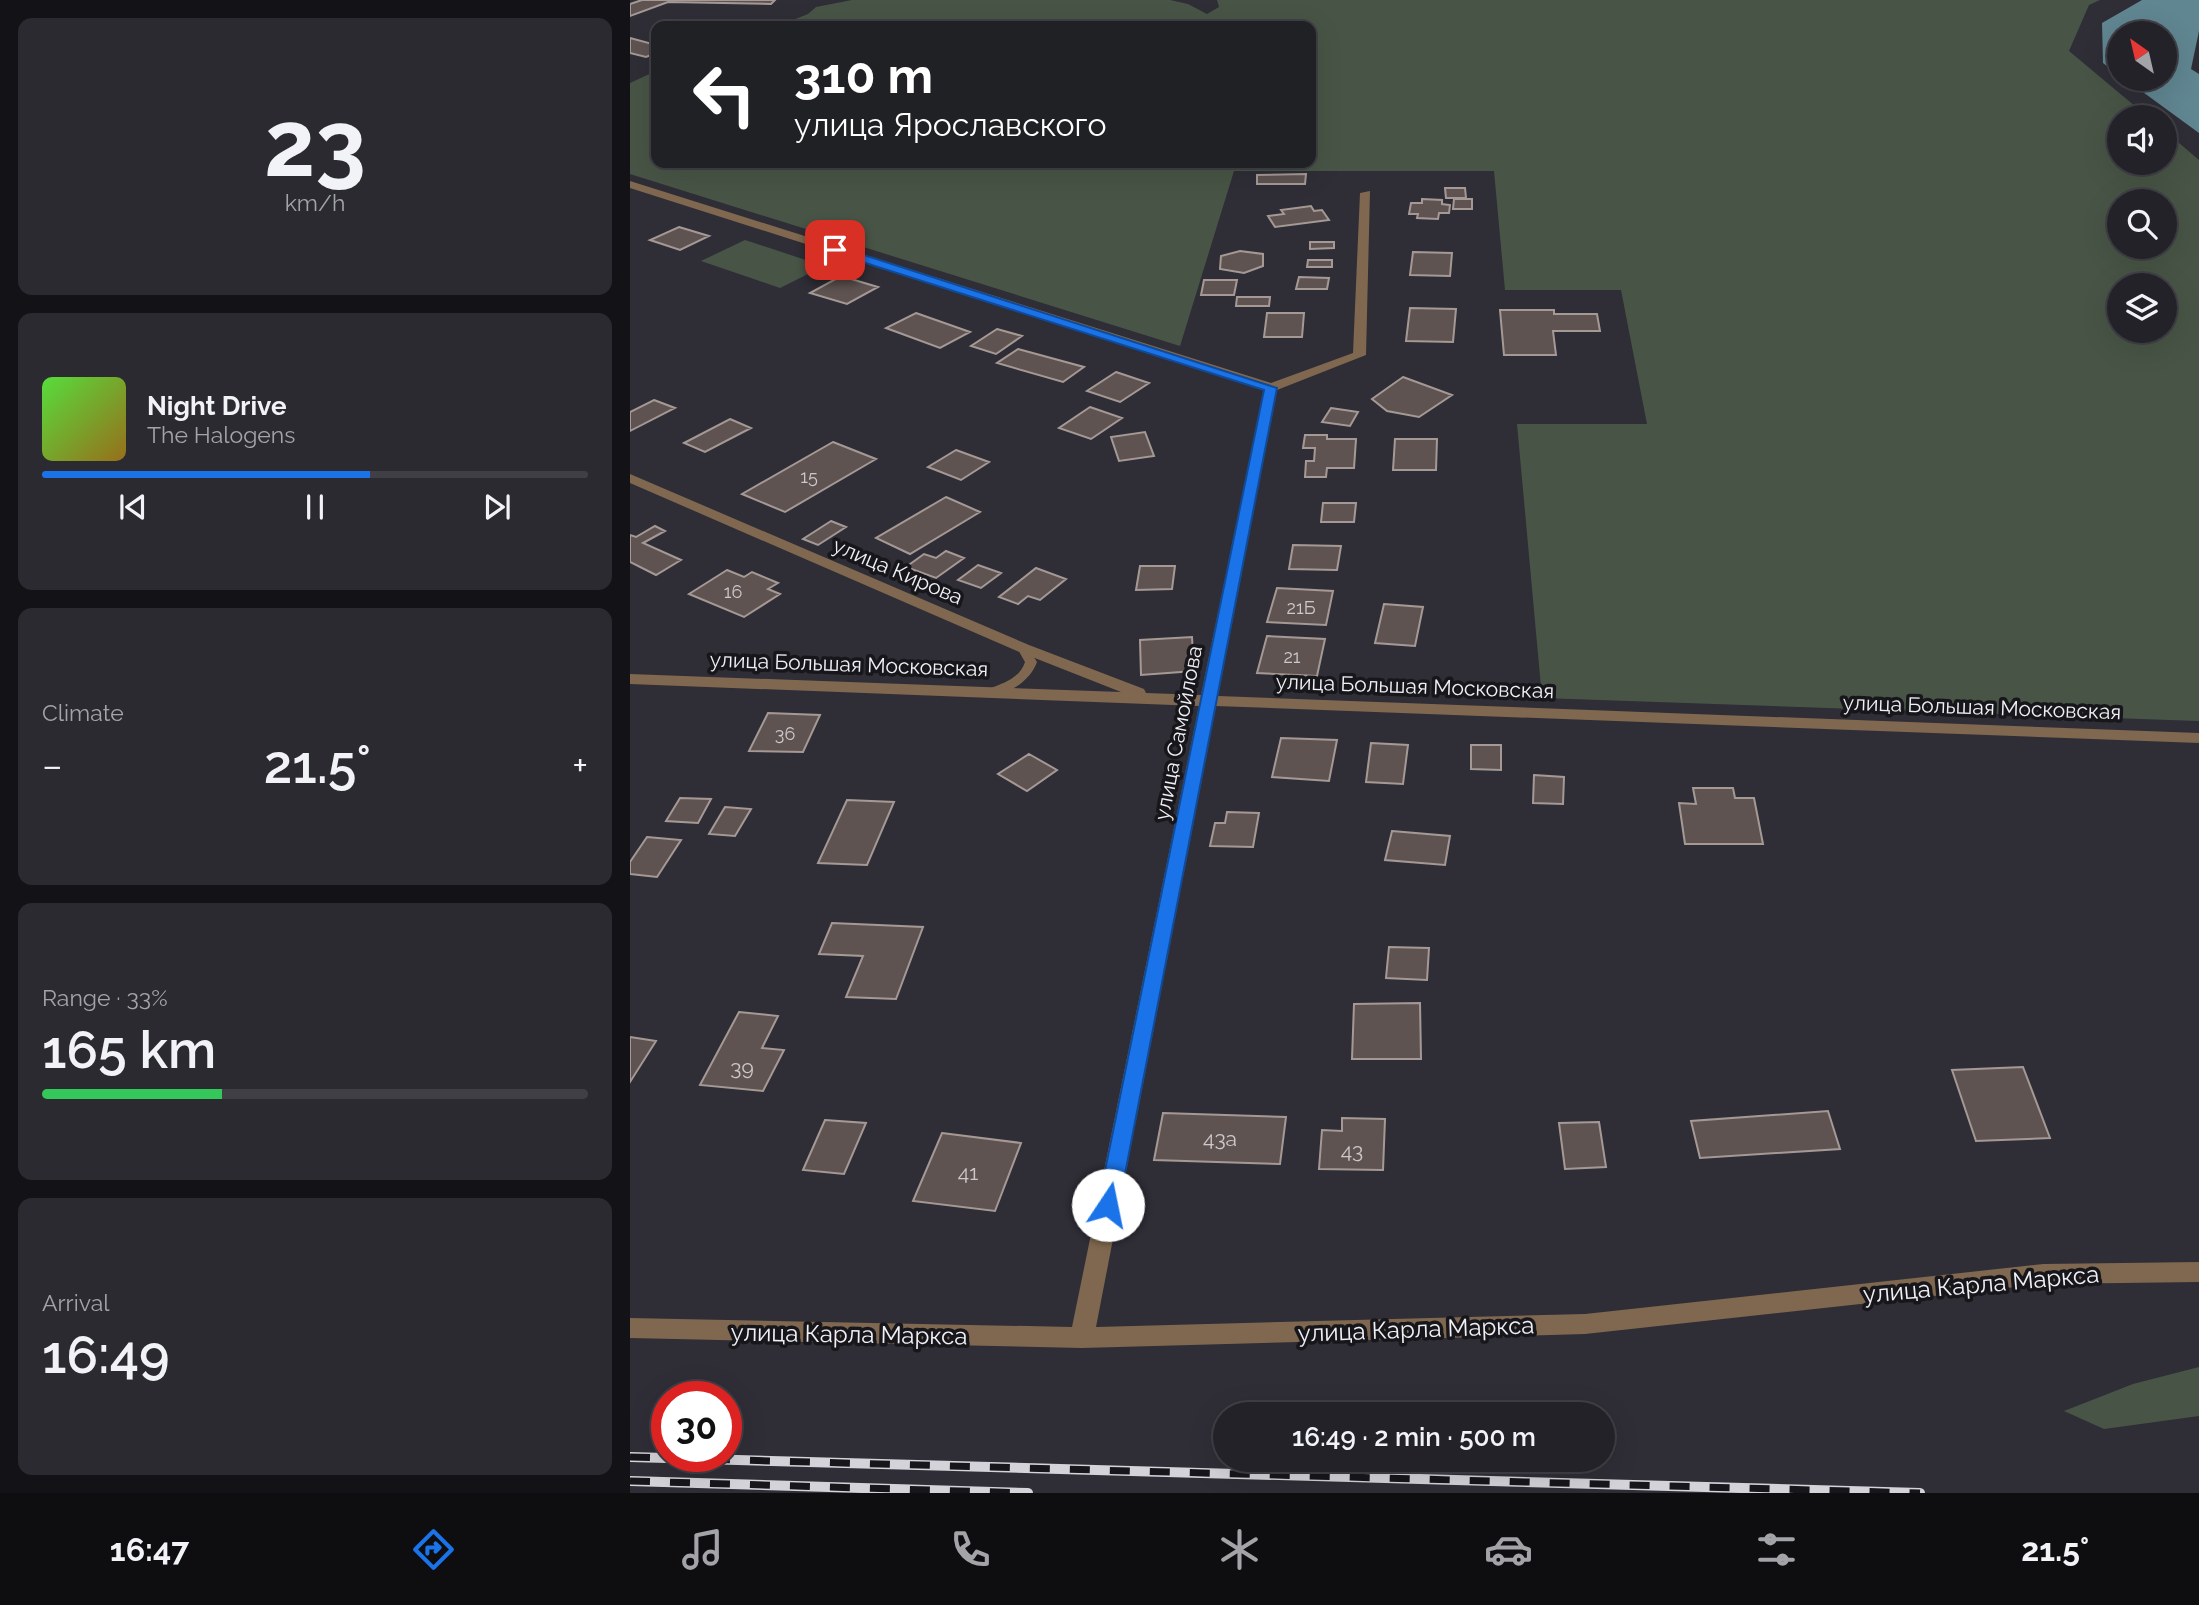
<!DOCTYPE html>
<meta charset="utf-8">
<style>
:root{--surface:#232229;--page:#2b2a31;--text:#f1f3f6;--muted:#a3a4a8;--line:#403f46;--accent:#1a73e8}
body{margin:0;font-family:Raleway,sans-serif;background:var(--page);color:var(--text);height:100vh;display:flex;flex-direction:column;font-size:26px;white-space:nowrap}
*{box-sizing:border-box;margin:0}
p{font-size:23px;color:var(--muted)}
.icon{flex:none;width:38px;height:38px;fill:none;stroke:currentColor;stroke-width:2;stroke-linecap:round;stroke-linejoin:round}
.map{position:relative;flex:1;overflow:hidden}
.panel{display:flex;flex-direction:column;gap:18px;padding:18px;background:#131317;width:630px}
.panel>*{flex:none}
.top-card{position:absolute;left:21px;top:21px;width:665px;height:147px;border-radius:14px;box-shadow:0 7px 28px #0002,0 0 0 2px var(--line);background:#202124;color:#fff;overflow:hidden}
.needle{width:46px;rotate:326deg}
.controls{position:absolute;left:1477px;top:21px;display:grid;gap:14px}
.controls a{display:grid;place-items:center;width:70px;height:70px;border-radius:50%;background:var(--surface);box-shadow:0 7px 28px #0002,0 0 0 2px var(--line);font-size:35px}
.speed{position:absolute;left:21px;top:1381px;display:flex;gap:14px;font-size:35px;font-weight:700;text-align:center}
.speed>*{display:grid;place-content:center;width:91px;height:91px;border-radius:50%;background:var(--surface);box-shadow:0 7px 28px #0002,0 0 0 2px var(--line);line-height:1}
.speed .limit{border:10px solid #d22;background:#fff;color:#111}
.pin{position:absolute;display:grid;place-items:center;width:60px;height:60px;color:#fff;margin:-30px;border-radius:14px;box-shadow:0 4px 10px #0006}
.me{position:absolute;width:77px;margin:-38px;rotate:11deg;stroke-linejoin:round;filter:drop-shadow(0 0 5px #0008)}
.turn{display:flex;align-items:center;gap:24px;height:147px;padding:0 28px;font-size:32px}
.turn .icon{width:91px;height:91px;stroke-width:2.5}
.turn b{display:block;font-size:49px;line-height:60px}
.big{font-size:52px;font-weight:600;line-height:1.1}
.panel .card{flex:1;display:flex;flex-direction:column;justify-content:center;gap:10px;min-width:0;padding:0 24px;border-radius:14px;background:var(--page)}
.panel .dial{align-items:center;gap:0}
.dial b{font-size:91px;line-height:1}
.song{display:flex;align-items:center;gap:21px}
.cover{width:84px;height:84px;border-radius:10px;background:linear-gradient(135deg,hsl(110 70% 55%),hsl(40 70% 35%))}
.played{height:7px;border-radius:4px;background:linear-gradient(90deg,var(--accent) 60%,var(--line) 60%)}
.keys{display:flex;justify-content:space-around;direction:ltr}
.heat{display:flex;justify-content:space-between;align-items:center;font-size:38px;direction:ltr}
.charge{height:10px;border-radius:5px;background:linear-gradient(90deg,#34c759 33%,var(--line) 0)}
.trip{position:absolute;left:583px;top:1402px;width:402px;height:70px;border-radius:35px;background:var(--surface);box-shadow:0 7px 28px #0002,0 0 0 2px var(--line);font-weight:600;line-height:70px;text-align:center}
.tabs{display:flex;height:112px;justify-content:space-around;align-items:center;background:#0e0e10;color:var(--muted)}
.tabs .icon{width:49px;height:49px}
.tabs .active{color:var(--accent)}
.tabs b{font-size:32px;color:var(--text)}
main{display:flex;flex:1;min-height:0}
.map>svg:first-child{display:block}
</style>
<main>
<section class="panel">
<div class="card dial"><b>23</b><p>km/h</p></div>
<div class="card">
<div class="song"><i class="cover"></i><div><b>Night Drive</b><p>The Halogens</p></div></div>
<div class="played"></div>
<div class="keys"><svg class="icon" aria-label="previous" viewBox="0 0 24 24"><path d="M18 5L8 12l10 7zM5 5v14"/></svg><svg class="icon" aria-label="pause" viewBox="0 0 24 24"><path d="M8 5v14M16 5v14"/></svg><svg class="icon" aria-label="next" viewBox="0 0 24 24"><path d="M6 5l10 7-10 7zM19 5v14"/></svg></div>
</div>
<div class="card"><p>Climate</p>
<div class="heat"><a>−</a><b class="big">21.5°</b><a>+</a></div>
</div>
<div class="card"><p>Range · 33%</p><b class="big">165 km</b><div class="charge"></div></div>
<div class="card"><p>Arrival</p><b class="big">16:49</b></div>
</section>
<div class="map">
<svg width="1569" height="1493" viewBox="0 0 1569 1493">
<rect width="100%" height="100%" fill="#2f2e37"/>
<!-- green -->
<path fill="#485546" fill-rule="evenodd" d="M222,0H540L558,4L577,14L589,7L587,0H1470L1459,5L1439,51L1518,117H1489V163H1535V131L1569,160V721L912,698L887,424H1017L991,290H875L864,171H604L550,346L0,174V83L26,71V163H681V26H148L178,14L186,7ZM1489,201H1535V247H1489ZM1489,285H1535V331H1489Z
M115,240L194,266L150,288L71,261Z
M1569,1367V1416L1474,1429L1434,1411L1503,1384Z"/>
<!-- water -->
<path fill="#608691" d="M1512,0H1569V31L1561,69L1569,74V133L1495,79H1535V33H1489V75L1473,63L1472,23Z"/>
<!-- building -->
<path fill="#5e5350" stroke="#a59995" stroke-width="2" d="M12,0H145L141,4L38,2L0,16V4Z
M0,38L26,45V53L16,57L0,53Z
M676,174L675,184H627V175Z
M815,188H835L836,198H816Z
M792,199L812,200V204L820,205L819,213H809L808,219L787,218L788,214H779L781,203H792Z
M824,199H842V209H823Z
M681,206L684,211L692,210L699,220L645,227L638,216L654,214L651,210Z
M49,227L79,236L50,250L20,240Z
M680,242H704V248L680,249Z
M610,251L633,254V266L614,273L590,269L591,256Z
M783,252L822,253L820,276L780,275Z
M678,260H702V267H677Z
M211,276L248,287L217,304L180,293Z
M669,277L699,278L697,289H666Z
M574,280H607L604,295H571Z
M607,297H640L639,306H606Z
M780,308L826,309L823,342L776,341Z
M870,310H924V314H967L970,331H923L926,355H874Z
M286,313L340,332L310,348L256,328Z
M637,313H674L672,337H634Z
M367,329L392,336L366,354L341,346Z
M388,349L454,367L433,382L367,363Z
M486,372L519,383L490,402L457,391Z
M773,377L822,395L789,417L757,411L742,399Z
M24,400L45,408L0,431V412Z
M460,407L492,418L461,439L429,428Z
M701,408L728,412L720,426L692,422Z
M100,419L121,428L75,452L54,443Z
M515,432L524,456L489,461L481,437Z
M675,435H697V439H726L724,468H697L696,477H675L676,461H684L685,448H673Z
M765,439H807L806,470H763Z
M203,442L246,459L155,512L112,494Z
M326,450L359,462L331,480L298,467Z
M316,497L350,512L280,554L246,538Z
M693,503H726L724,522H691Z
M201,521L216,527L188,545L173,539Z
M25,526L35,531L13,543L51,560L26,575L0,562V535L6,537Z
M663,545L711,546L707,570L659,569Z
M316,551L334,558L306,578L276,567L294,554L306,558Z
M348,565L371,573L351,588L328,580Z
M510,566H545L542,589L506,590Z
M406,568L436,579L410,600L398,596L388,604L369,597Z
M97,570L114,577L122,572L148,583L138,589L150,594L114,617L59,594Z
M647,588L703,591L696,625L637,622Z
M754,604L793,607L785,646L745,643Z
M637,636L695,639L687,676L627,673Z
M562,637L564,671L511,675L510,640Z
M138,713L190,715L173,752L119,751Z
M651,738L707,740L699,781L642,777Z
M741,743L778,745L773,784L736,782Z
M841,745H871V770L841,769Z
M399,754L427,770L397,791L368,774Z
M904,775L934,777L933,804L903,803Z
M1063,788H1103L1105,798H1124L1133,844H1055L1049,803L1066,804Z
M50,798L81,799L68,823L36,821Z
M217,800L264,802L237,865L188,863Z
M95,807L121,809L105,836L79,834Z
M597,812L629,813L623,847L580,846L585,823H595Z
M762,831L820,836L815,865L755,860Z
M17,837L51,840L27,877L0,874V862Z
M202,923L293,927L266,999L216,997L233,956L189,954Z
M759,947L799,948L797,980L756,978Z
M790,1003L791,1059H722L724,1004Z
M109,1012L148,1016L132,1048L154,1050L133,1091L70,1085Z
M0,1037L26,1041L0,1082Z
M1393,1067L1420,1138L1346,1141L1322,1070Z
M1198,1111L1210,1149L1070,1158L1061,1121Z
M533,1113L656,1117L650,1164L524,1160Z
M712,1118L755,1119L753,1170L689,1169L692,1130L712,1131Z
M195,1120L236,1123L214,1174L173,1170Z
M969,1122L976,1167L935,1169L929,1123Z
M312,1133L391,1143L365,1211L283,1201Z"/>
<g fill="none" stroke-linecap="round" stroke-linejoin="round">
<!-- service -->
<path fill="#7f684f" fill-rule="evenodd" d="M393,645L397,646L407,662C401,680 378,696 359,695L357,692L359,689C374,683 390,678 395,662L387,648Z"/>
<!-- minor -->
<path fill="#7f684f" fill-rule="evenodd" d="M0,181L641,383L723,353L730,193L740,191L736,355L647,390L588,696L1569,733V743L586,706L466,1327L955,1314L1413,1264L1569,1262V1282L1413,1284L955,1334L452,1348L0,1338V1318L442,1327L569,706L0,684V674L491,692L387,651L0,483V474L399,645L514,689L516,693L571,695L634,390L0,188Z"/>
<defs>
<path id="rail" d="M0,1457L1290,1493
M0,1481L398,1493"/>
</defs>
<!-- rail casing -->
<use href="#rail" stroke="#d4d3d9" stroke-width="10"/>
<!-- rail -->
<use href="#rail" stroke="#17171b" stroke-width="7" stroke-dasharray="20" stroke-linecap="butt"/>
</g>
<!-- route -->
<path fill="#1a73e8" stroke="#114b97" stroke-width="2" d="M201,247H209L647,388L489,1205L486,1211L478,1214L471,1211L468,1205L634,390L201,252Z"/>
<g text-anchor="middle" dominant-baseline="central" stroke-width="7" stroke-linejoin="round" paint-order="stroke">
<!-- number labels -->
<g font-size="18" fill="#ccc8cc">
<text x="179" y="476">15</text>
<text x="103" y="591">16</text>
<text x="671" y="607">21Б</text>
<text x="662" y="656">21</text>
<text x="155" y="733">36</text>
</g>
<!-- street labels -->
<g font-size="21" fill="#f0eff5" stroke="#17171b">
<text transform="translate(268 571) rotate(23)">улица Кирова</text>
<text transform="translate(219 664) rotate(2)">улица Большая Московская</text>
<text transform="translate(785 686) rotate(2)">улица Большая Московская</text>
<text transform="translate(1352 707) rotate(2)">улица Большая Московская</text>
<text transform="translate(548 733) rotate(-79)">улица Самойлова</text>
</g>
<!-- near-number labels -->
<g font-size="21" fill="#ccc8cc">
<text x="112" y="1067">39</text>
<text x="590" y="1138">43а</text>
<text x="722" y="1150">43</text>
<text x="338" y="1172">41</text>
</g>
<!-- near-street labels -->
<g font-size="24" fill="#f0eff5" stroke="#17171b">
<text transform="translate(1351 1284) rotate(-5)">улица Карла Маркса</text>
<text transform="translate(786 1329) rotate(-2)">улица Карла Маркса</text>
<text transform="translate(219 1334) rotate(1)">улица Карла Маркса</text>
</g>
</g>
</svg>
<div class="controls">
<a><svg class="needle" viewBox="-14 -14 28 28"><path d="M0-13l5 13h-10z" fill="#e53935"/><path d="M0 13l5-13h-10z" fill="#a3a4a8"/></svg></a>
<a><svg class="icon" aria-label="sound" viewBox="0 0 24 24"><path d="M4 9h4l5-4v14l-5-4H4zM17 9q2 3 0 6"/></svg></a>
<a><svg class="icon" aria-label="search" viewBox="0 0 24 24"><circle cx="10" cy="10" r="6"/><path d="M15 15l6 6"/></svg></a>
<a><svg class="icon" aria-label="layers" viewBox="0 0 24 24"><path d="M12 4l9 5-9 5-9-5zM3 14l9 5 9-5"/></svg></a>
</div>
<div class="speed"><div class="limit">30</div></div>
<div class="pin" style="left:205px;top:250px;background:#d93025"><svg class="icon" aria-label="arrive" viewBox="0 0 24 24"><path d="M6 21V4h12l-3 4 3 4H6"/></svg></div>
<svg class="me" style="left:478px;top:1205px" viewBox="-20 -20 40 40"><circle r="19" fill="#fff"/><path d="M0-13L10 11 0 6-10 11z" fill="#1a73e8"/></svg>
<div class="trip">16:49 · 2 min · 500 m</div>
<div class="top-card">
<div class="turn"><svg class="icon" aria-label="left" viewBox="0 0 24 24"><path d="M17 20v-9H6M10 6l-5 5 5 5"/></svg><div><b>310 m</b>улица Ярославского</div></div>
</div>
</div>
</main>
<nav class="tabs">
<b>16:47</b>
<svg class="icon active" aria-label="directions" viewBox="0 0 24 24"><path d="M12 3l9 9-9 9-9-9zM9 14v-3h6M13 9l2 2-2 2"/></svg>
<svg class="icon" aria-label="music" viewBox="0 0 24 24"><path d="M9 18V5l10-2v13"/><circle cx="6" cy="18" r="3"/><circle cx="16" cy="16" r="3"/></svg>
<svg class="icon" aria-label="phone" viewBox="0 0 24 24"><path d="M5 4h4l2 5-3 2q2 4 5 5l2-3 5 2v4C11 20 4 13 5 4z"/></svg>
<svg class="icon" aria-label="climate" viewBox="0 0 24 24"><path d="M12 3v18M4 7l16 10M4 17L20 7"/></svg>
<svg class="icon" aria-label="car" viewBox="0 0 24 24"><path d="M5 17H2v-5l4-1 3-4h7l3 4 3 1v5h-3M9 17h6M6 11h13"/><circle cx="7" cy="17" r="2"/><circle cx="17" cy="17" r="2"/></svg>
<svg class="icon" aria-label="filters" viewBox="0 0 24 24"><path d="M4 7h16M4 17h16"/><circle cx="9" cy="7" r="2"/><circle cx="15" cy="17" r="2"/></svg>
<b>21.5°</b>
</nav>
